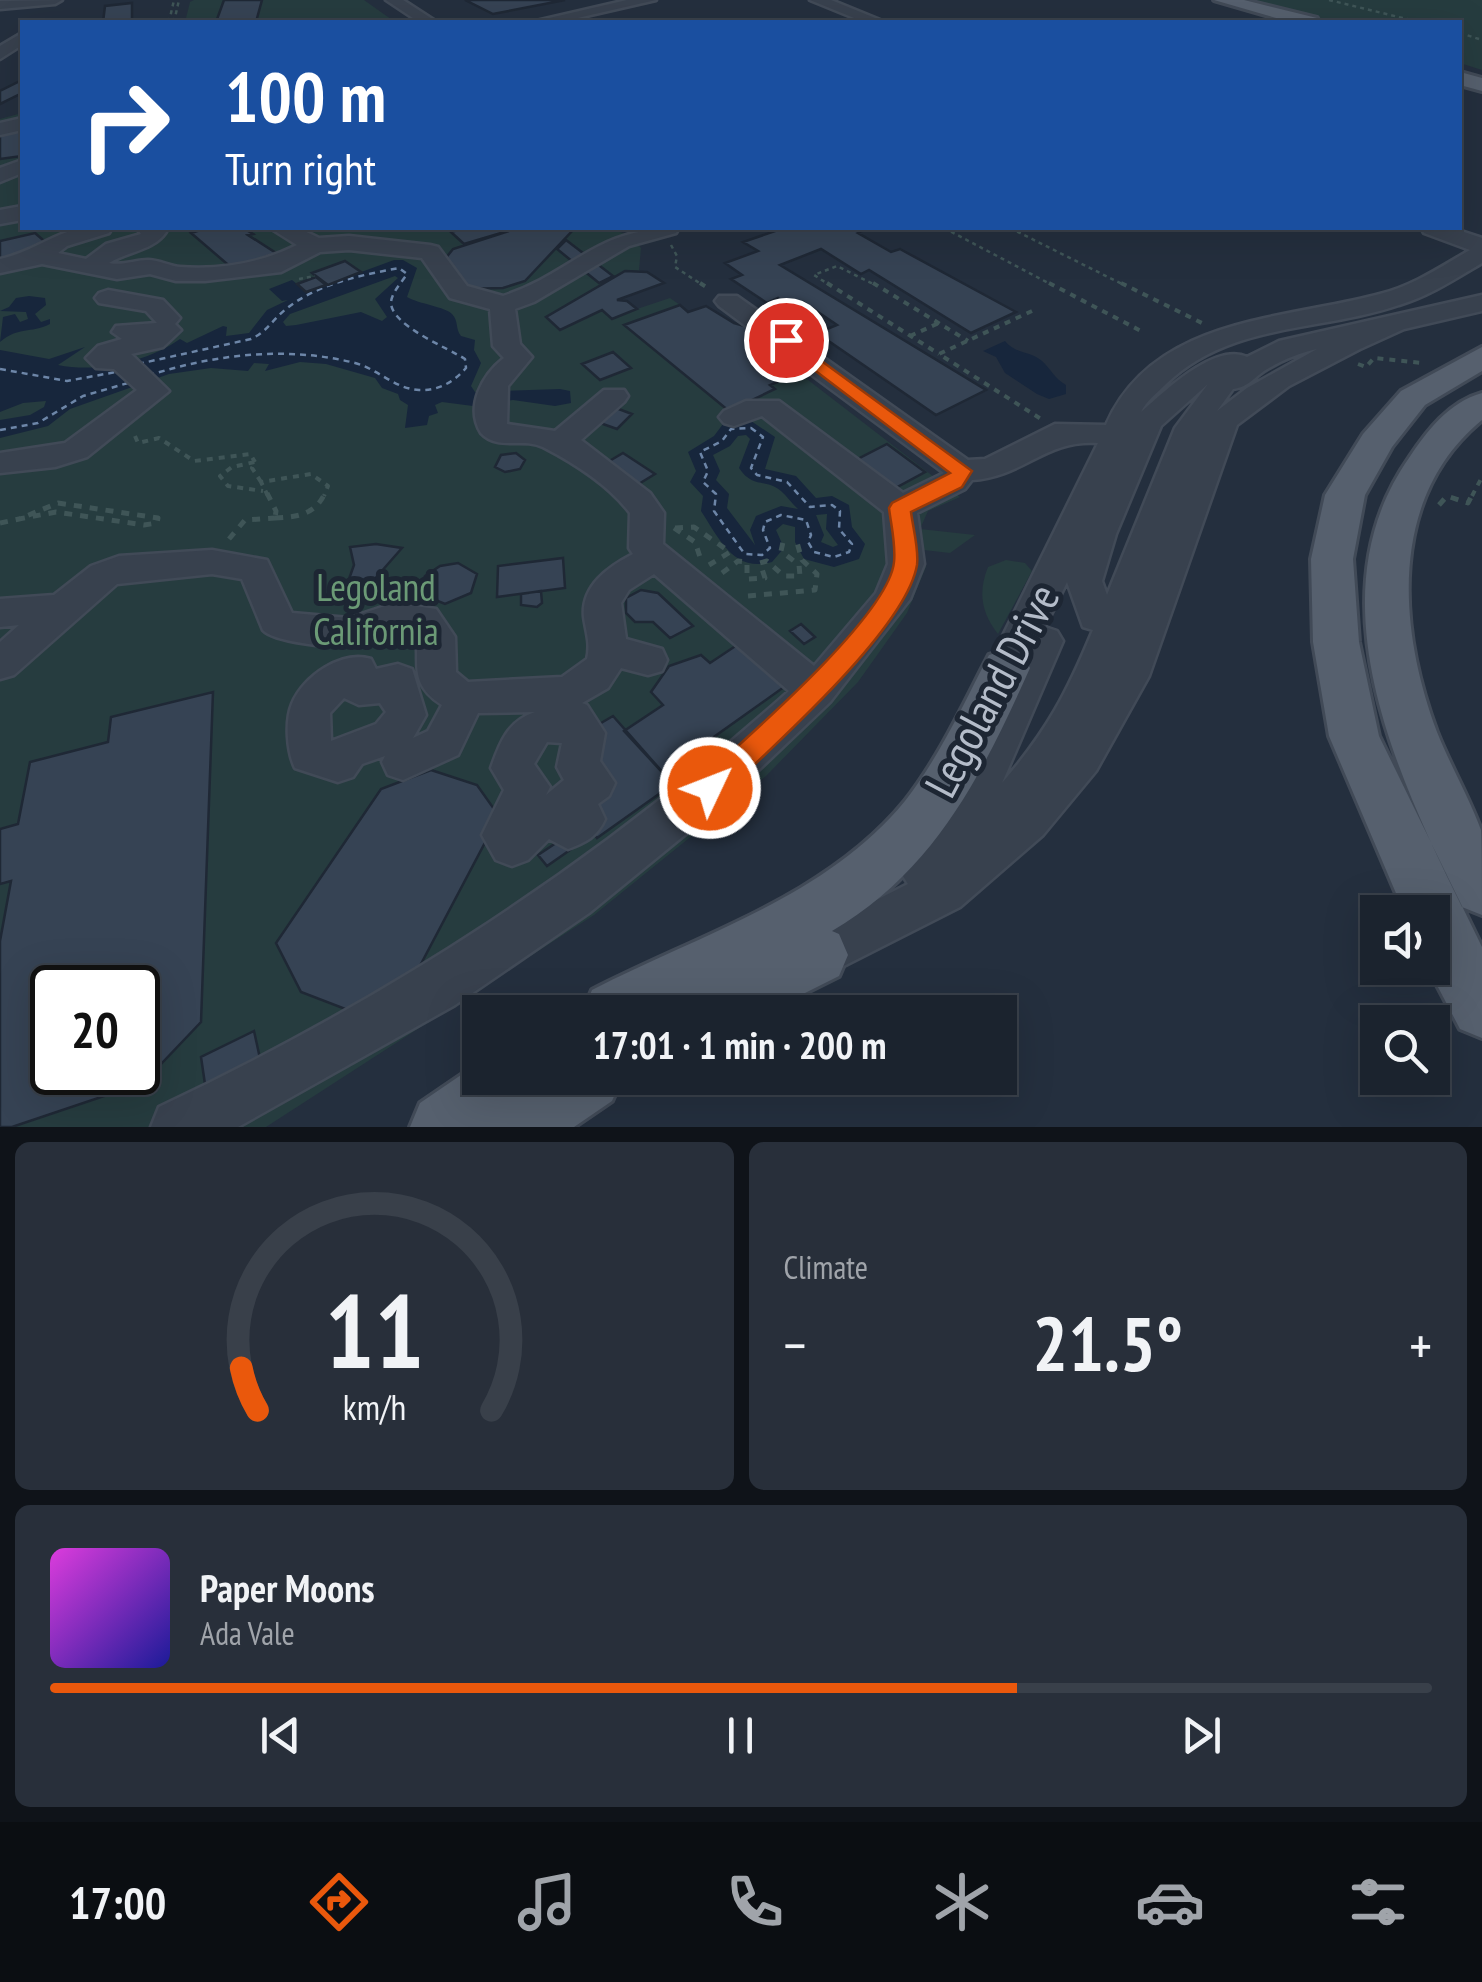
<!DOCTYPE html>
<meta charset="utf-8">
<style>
:root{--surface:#1b232e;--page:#282f3a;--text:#f1f3f6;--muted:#a0a4aa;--line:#39404a;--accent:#ea580c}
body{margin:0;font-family:"PT Sans Narrow",sans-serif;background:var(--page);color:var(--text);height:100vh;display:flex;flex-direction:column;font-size:38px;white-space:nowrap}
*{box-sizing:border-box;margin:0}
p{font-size:32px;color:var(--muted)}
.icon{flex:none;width:55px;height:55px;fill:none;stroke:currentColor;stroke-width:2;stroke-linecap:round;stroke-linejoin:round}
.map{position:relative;height:1127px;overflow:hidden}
.side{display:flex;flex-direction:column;gap:15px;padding:15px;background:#0f1319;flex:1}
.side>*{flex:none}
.top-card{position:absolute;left:20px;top:20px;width:1442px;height:210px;border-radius:0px;box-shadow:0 10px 40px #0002,0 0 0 2px var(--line);background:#1a4fa0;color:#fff;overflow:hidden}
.fabs{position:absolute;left:1360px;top:895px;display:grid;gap:20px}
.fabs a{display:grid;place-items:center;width:90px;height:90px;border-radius:0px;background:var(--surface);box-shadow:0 10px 40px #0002,0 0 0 2px var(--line);font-size:50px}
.speed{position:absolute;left:30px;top:965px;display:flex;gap:20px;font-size:50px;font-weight:700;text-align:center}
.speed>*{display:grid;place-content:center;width:130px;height:130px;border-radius:50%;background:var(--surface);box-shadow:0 10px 40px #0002,0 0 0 2px var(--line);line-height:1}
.speed .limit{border:5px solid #111;border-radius:15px;background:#fff;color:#111}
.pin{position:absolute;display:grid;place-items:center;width:85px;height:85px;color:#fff;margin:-42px;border:5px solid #fff;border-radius:50%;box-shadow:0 2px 10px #0007}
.me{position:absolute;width:110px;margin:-55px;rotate:47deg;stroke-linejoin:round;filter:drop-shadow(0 0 8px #0008)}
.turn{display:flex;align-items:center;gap:35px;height:210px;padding:0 40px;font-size:45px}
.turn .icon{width:130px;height:130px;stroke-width:2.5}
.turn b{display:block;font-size:70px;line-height:85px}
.big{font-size:75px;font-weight:700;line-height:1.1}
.side .widget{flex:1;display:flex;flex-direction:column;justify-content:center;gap:15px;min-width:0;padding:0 35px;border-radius:15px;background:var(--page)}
.side .dial{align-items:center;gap:0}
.dial svg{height:260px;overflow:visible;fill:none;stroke:var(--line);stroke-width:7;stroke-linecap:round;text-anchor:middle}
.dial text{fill:var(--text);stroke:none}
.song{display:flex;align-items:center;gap:30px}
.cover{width:120px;height:120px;border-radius:15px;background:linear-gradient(135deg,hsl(300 70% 55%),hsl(240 70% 35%))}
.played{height:10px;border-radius:5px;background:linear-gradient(90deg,var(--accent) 70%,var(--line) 70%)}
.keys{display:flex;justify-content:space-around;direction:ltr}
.heat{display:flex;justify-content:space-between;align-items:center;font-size:55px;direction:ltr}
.side .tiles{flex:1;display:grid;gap:15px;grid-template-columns:1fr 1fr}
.widget:last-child{grid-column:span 2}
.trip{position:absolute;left:462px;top:995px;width:555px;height:100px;border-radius:0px;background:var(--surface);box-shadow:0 10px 40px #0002,0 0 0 2px var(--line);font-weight:700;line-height:100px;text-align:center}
.tab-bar{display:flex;height:160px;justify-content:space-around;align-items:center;background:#0b0e12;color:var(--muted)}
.tab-bar .icon{width:70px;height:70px}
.tab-bar .active{color:var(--accent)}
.tab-bar b{font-size:45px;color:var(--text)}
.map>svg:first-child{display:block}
</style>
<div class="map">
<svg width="1482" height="1127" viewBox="0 0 1482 1127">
<rect width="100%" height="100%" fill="#242f3e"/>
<!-- green -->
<path fill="#263c3f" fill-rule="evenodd" d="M194,0H364L395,22H185L190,2Z
M1240,0H1482V70L1460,63V22H1324Z
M22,113V228H607L629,235L641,248L639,270L664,283L618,300L627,301L637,309L670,298L680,305L625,325L729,411L774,389L770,385L799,373L960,497L928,511L920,529L975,535L950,553L924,550L926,567L907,613L858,682L766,776L594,915L266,1127H0V119ZM52,988H138V1072H52Z
M1006,560L1025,563L1032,571L998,634C981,612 978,592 988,567Z"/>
<!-- water -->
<path fill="#17263c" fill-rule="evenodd" d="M394,260H403L417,268L407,297C419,304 446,307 452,314C459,321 455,329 461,336L475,340L474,350L481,363L471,386L475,392L560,389L570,391L571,403L555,406L513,400L473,406L442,402L435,405L438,413L429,416L427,425L405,428L408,405L400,400L398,394L382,388L375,378L326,364L300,362L265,371L269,364L254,363L248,371L211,368L169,374L70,409L48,426L0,438V420L30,415L44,407L46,401L23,403L0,412V350L49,359L85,347L58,365C98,373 147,362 180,339L187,343L223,326L227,327L226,336L249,333L267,310L288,300L282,301L269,289L292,280L307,292ZM395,276L398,278L375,299L387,317L382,321L361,312L296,325L286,326L283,322L290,314Z
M29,296L45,298L46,305L35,314L41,322L50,319V324C30,334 19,326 0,342L3,317L15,314L20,322L28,319L26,312L0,311L9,307L16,298Z
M1005,341C1015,354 1030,351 1042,361C1051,369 1054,378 1066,385V394L1049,399L1037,394L1005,373L996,357L983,351Z"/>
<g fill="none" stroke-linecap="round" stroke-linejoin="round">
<!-- canal -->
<path fill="#17263c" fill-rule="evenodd" d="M751,421L775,437L765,469L796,476L816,498L832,496L849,505L852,527L865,544L859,559L834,567L804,559L795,542V527L783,524L776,530L784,548L772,562C733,573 719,538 701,511L703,496L690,482L696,471L688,452L714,436L723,424ZM746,435L750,439L739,468C753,489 765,478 781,491C787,496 792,504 798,509L781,506L756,516L750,530L755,545L727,508L729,494L716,480L720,471L713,455L730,446L738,436ZM827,514L826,529L838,545L833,547L821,542L824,535L816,515Z"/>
<!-- ferry -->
<path stroke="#6d86a8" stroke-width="2.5" stroke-dasharray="6 5" stroke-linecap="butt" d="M138,364L251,339C268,331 272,320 286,309C317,284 361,275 399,268L407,274C402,282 392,292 391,302C390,325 448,348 465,359L466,368C454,382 438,391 419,390C395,389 378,369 355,363C288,346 216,354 150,375
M0,369L67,381L116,372
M751,428L763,437L751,468L757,475L787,482L810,507L832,505L840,511L839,529L852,544L849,552L834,557L814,552L808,542L811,535L806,520L781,515L765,522L763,530L770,548L762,555L745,554L741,549L714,511L716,494L703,482L708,471L700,452L722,441L731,429Z
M0,430L38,423L83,396L128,383"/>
</g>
<!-- building -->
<path fill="#364354" stroke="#1f2835" stroke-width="2.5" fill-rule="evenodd" d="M224,0H262L256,22H216Z
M465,0H565L493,14Z
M132,3V22H103L105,6Z
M22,80V93L0,104V91Z
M22,131V156L0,159V135Z
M207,228H243L253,234L248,235L276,253L233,269L191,233Z
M465,228H518L464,244L451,232Z
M518,228L574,229L525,281L503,288L462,289L445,259L453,249Z
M784,228H859L864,230L858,233L891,252L900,249L1016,312L971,333L869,270L861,274L821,249L780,265L986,390L936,415L817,333L837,325L803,302L790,307L778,298L767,303L731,279L742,275L725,263L758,251L743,242Z
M35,233L43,240L41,243L0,261V241Z
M566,240L613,276L599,283L557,249Z
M345,261L361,272L328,285L312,273Z
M625,271L647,272L664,283L617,300L627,301L637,309L612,319L602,310L560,330L546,317Z
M316,277L326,285L306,292L297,284Z
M680,305L688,312L706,306L734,323L748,327L751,331L747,335L799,373L770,385L775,389L729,411L624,325Z
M613,352L631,368L600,380L582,364Z
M616,408L632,414L617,429L600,423Z
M887,444L925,472L888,492L850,463Z
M516,453L525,460L520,469L505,472L495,467L501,455Z
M623,453L655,474L637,485L606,463Z
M376,544L402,548L373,581L349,579L354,565L350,547Z
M563,558L565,588L497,597L498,566Z
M458,563L477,574L471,593L445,604L423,595L421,590L425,576L440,566Z
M641,590L658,593L693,626L670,638L653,622H635L626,613V598Z
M541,591L542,603L537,607L521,605V594Z
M801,624L815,637L804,644L790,631Z
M737,645L784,687L704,744L715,755L673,784L624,731L663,705L651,692L669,666L701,655L710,663Z
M213,692L201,1022L143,1083L12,1127H0V941L11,881L0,884V829L18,824L30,762L108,742L111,717ZM52,988H138V1072H52Z
M613,716L673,784L597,838L570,800L584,733Z
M431,770L477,785L499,816L403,998L353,1012L301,992L276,943L381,789Z
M562,839L570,850L547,866L538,855Z
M254,1031L261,1063L206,1091L201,1057Z"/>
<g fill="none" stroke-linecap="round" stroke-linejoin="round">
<defs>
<path id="minor" d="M62,0L55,4L0,9V1Z
M386,0H403L437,22H419Z
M627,0H656L560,22H532Z
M810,0H831L885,22H864Z
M22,33V45L0,59V46Z
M22,118V130L0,135V123Z
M22,160V173L0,182V168Z
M22,206V220L0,224V210Z
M79,228H112L109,233L67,246L58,253L86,259L106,244L141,234L137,228H162L166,232C153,251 128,251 109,263C123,266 135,260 148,260C159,260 169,266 180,267C220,270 261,263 297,245L270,228H298L319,238L349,236L430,245L438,247L467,286L503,296C575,272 594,228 679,228L676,233L629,246L534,302L515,309L520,344L532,357L508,386L507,424L555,431L604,390H624L628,396L624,402L581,440L650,493L664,513L663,544L814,666L876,593L888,564L884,512L762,416L734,426L724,423L719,417L724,411L746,401H779L903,493L944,473L719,306L715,301L719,296H737L968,460L985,459L1055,424L1106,425C1153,317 1283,320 1380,294C1413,286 1442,266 1470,250L1424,233L1421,228H1452L1482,238V263C1455,279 1429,296 1399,305C1320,332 1230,322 1166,384C1157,393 1146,401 1141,412C1164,392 1215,342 1247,357L1279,341L1482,295V311L1404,329L1360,349L1289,386L1237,425L1149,676L1096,771L1043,835L960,907L818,979L801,972L793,955L801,938L908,884L898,868L905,853L921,843L953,796L1006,683L992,679L987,668L1098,443C1045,439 1024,477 972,480L965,489L917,513L924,564L910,599L830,702L725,802L589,913L455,1005L238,1127H151L159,1107C392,997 597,863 789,691L654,574L629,590L621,603L626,639L662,649L667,660L662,671L648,675L621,668L608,688L582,703L587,705L605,733L600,761L615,783L609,796L598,804L605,819C597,837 586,842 568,849L549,839L528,860L512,866L496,860L482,835L504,790L491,768C500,742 508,721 535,712L478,713L458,755L403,780L388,775L382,762L385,756L362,764L353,777L338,782L295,768C287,751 285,721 292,704C303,676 342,650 371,659L376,669L398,664L412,669L426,715L413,738L428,731L442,705C402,680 426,653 412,632C388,630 372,643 349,646C332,648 274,642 263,630L242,579L212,574L117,584L14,675L0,679V642L19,625L0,627V599L54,595L91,566L119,556L212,550L267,560L292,613L349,618L394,603L436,609L455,637L456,672L468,682L562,677L587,659C591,643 586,632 584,617C581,586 608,567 633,554L629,548L630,513C608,484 572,462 543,447C522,437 498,451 481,433C465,407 482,375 504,358L493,346L490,309L450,298L422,258L349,250L320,252L281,272L205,281H176L150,274L117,279L42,264L0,273V259C29,253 50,236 79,228ZM1317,349L1247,388L1217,411L1233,389C1250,387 1254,376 1269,368C1284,359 1300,353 1317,349ZM1208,384L1175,428L1107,595L1102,581L1116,534L1161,426ZM1067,582L1083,627L1093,630C1067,693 1047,731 1002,783L1063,641L1057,631L1045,627ZM344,698L359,705L380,703L386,712L376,724L331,741L330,713ZM547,742L562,743L557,767L564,780L546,795L550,787L534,764Z
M108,290L163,300L180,318L175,324L181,330L163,347L131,354L169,391L87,457L55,467L0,473V453L65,443L137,390L114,369L96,368L86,358L98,346L122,339L112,332L116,326L157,323L146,311L99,303L95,298L99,293Z"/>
<path id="major" d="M1214,0H1244L1317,18L1319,22H1290Z
M1460,72L1482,78V91L1460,85Z
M1482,347V371L1425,405L1392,447L1365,495L1353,559L1359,642L1379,736L1482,947V1038L1460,1029L1428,968H1432V912H1404L1329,736L1313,642L1311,559L1325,495L1363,434L1401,391Z
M1482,393V420C1388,497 1398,628 1437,732C1450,765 1469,797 1481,830C1482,853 1482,890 1482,915L1462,907C1396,773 1312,596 1409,458C1427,431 1449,402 1482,393Z
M1006,650L1023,655L1030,668C983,773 935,871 832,931L839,934L848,955L839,976L767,1012H583L592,990C698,935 827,897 905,801C940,756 963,705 989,655Z
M480,1062V1078H622L612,1101L574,1127H410L420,1103Z"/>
</defs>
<!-- minor casing -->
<use href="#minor" stroke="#414a57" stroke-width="5"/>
<!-- major casing -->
<use href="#major" stroke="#414a57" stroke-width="6"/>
<!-- path-far2 -->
<path stroke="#3f5557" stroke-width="2.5" stroke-dasharray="4 4" stroke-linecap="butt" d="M1329,0L1419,22
M169,22L174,0
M174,22L179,0
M1460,33L1482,40
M944,228L1054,286
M1010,228L1126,286
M671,245L677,256L675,267L704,286
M299,279L315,276
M831,286L814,275L837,266L877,286"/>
<!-- path-far1 -->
<path stroke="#3f5557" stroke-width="4" stroke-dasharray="6 6" stroke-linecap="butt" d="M700,283L708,288
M827,283L939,354
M873,283L968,341
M1049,283L1143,332
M1121,283L1204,324
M1032,311L939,354L1041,419
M910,336L939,323
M1358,364L1366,367L1374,358L1422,363
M135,436L138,443L159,438L194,461L250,454L255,462
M261,482L252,468L255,462L232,467L220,476L228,486L263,491
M268,496L261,482L311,474L328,486L324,496
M1472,496L1482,477"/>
<!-- path -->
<path stroke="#3f5557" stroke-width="5" stroke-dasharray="8 8" stroke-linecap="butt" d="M267,493L276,511L275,518
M58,503L158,518L157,523L144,525L56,512L19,519Z
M1439,505L1447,496L1468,503L1473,493
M275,518C297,517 315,515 325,493
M0,523L19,519
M674,528L695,542L701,560
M675,528L694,527L730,552L709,565
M229,539L245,520L275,518
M722,573L738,561L747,562V579L765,578L760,563L767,561L784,576H800L799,565L781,551L783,542
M748,596L815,590L817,574L802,560L796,539"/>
<!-- minor -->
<use href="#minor" fill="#38414e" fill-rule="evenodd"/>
<!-- major -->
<use href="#major" fill="#56606e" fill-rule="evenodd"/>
</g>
<!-- route -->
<path fill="#ea580c" stroke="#983908" stroke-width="2.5" d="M786,335L972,471L962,487L911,512C913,528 919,549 917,565C906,630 769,750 720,797L710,801L700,797L696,788L700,780C743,741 889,616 894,562C896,545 891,525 889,508L892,503L950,473L780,344L778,340Z"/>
<g text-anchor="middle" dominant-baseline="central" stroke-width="10" stroke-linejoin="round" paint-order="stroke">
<!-- park labels -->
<g font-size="38" fill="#6b9a76" stroke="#1d2633">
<text x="376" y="586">Legoland<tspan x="376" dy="44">California</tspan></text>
</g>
<!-- near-street labels -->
<g font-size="45" fill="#b4bcc9" stroke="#1d2633">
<text transform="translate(991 690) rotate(-62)">Legoland Drive</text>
</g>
</g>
</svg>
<div class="fabs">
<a><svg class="icon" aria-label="sound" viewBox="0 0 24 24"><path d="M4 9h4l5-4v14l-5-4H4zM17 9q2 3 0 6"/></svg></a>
<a><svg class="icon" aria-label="search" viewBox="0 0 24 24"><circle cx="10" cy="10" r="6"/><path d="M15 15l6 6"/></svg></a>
</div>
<div class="speed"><div class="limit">20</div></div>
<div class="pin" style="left:786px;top:340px;background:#d93025"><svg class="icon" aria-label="arrive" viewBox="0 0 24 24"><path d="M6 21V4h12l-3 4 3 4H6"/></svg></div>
<svg class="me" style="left:710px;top:788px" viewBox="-20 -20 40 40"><circle r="17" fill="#ea580c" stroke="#fff" stroke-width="3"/><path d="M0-11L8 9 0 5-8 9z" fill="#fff"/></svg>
<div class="trip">17:01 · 1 min · 200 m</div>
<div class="top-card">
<div class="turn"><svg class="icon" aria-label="right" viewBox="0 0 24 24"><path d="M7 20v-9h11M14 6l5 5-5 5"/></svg><div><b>100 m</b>Turn right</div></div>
</div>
</div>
<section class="side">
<div class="tiles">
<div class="widget dial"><svg viewBox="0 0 100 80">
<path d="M14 69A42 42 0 1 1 86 69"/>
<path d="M14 69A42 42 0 0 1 9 56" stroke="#ea580c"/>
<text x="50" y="56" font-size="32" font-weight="700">11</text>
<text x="50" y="72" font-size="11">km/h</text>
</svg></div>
<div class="widget"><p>Climate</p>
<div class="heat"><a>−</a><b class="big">21.5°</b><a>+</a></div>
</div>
<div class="widget">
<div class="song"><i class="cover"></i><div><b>Paper Moons</b><p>Ada Vale</p></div></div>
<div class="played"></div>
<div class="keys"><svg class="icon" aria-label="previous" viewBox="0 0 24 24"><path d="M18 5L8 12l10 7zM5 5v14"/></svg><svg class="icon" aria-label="pause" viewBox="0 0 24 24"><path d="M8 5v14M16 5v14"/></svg><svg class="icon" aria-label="next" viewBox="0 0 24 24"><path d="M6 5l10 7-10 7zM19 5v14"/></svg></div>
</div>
</div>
</section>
<nav class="tab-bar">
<b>17:00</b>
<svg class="icon active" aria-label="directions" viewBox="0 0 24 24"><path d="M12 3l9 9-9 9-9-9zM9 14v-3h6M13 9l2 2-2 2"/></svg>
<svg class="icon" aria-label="music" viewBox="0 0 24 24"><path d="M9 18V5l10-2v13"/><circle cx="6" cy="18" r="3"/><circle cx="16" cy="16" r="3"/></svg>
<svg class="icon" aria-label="phone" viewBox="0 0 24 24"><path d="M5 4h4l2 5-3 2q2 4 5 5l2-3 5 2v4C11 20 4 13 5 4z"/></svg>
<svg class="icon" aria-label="climate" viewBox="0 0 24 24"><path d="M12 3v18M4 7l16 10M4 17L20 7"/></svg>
<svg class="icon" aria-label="car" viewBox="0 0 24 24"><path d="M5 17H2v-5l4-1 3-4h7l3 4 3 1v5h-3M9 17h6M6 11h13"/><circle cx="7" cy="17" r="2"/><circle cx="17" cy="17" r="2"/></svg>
<svg class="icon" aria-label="filters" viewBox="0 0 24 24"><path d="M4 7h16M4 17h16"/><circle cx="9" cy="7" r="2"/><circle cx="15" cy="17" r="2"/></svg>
</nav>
